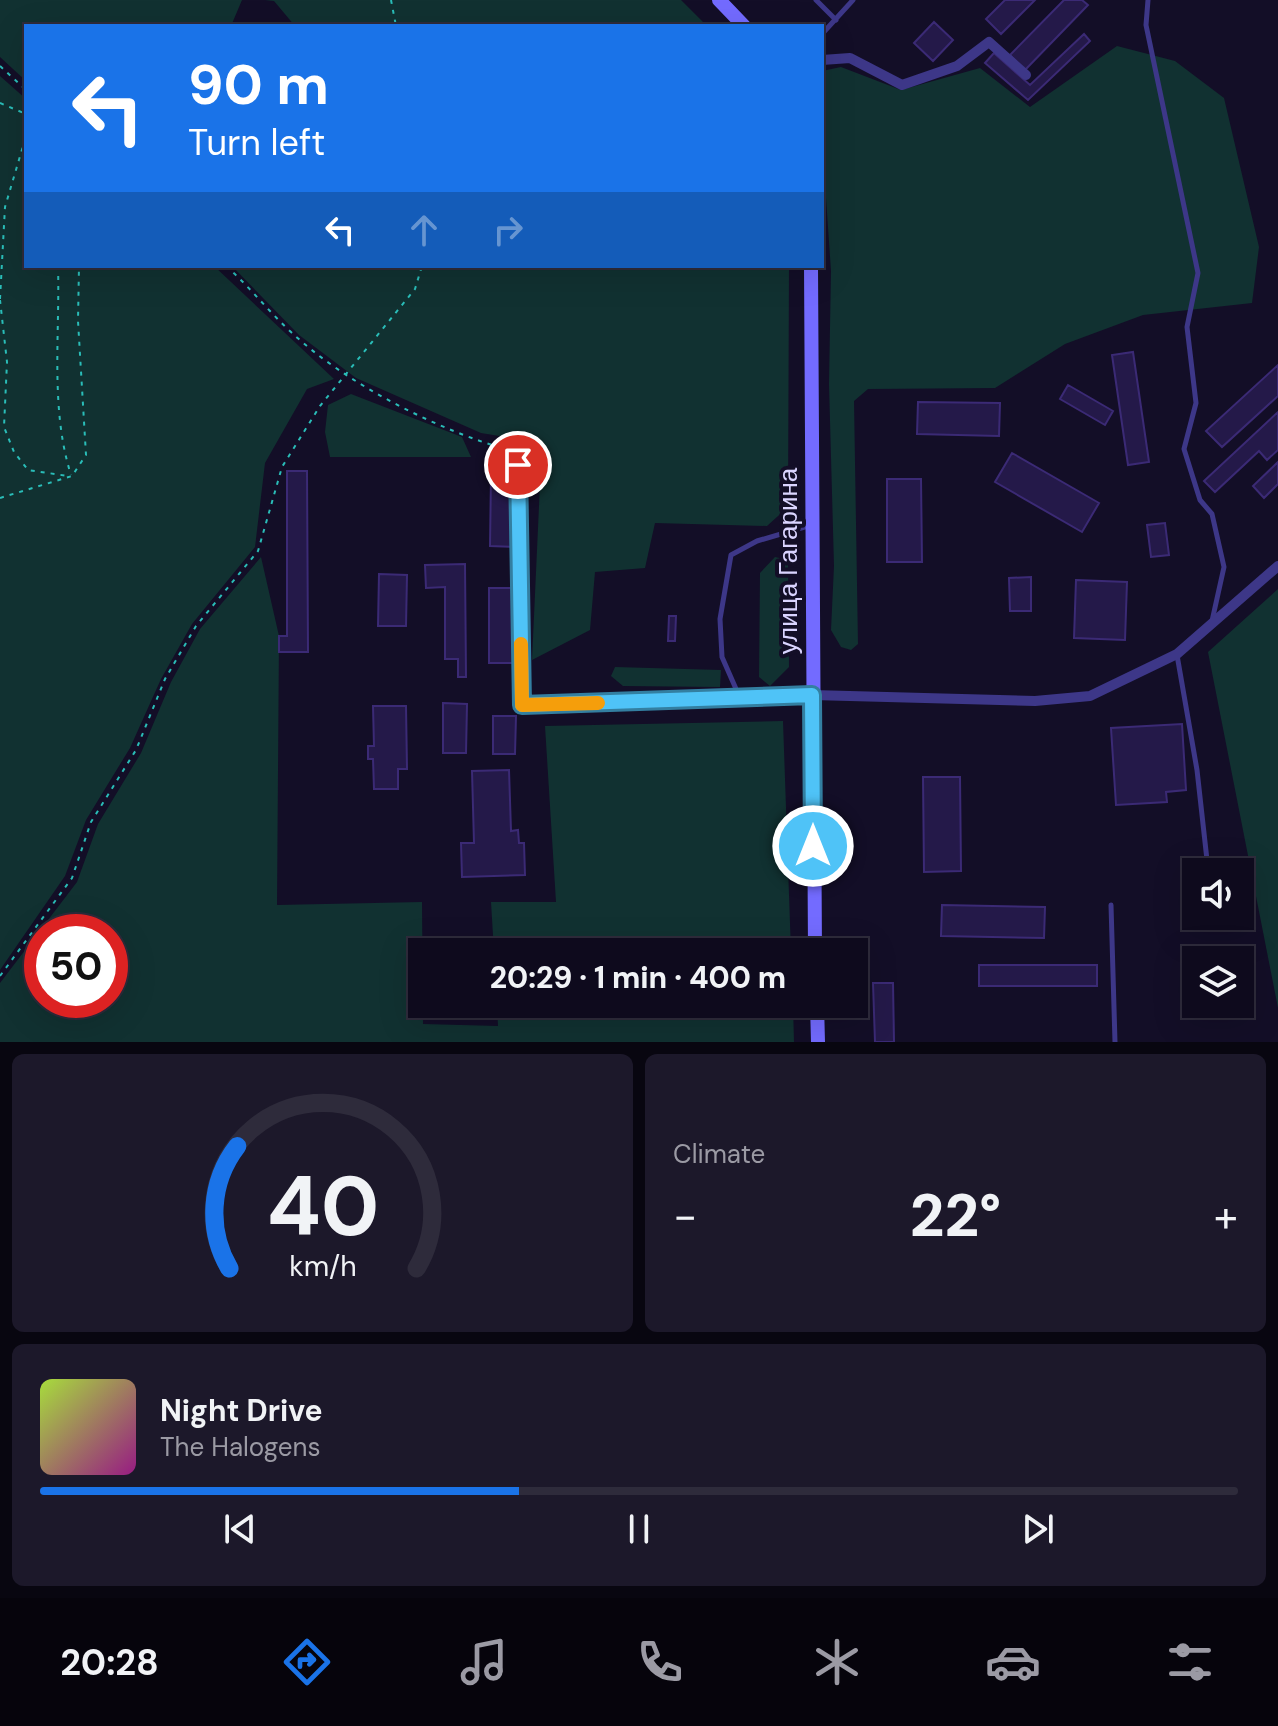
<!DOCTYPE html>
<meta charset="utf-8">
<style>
:root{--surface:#0e0a1d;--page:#1c182a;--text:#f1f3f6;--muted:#9b9aa4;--line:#2e2b3b;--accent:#1a73e8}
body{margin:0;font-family:"DM Sans",sans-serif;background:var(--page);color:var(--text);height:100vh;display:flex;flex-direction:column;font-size:30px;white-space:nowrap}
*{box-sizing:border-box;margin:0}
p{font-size:26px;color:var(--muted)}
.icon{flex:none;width:44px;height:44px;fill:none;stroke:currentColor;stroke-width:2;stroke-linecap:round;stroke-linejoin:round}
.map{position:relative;height:1042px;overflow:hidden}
.drawer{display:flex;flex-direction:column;gap:12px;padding:12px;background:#080610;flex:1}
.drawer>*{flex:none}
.hud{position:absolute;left:24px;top:24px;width:800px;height:244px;border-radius:0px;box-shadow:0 8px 32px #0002,0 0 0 2px var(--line);background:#1a73e8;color:#fff;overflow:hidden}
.buttons{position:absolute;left:1182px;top:858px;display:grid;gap:16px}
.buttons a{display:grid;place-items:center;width:72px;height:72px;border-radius:0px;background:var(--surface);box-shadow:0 8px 32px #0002,0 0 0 2px var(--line);font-size:40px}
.speed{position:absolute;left:24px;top:914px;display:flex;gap:16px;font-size:40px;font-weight:700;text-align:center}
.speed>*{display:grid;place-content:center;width:104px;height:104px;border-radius:50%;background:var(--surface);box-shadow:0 8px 32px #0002,0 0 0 2px var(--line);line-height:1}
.speed .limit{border:12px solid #d22;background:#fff;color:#111}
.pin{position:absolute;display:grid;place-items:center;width:68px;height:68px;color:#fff;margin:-34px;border:4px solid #fff;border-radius:50%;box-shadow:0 2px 8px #0007}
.me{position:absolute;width:88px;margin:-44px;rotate:0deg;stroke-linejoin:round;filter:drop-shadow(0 0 6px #0008)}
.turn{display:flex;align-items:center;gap:28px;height:168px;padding:0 32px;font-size:36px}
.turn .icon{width:104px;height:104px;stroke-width:2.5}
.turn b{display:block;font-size:56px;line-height:68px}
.lanes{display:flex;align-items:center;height:76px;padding:0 32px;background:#0003;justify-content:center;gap:40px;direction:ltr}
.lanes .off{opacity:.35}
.big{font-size:60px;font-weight:800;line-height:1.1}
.drawer .card{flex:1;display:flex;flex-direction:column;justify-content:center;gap:12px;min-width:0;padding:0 28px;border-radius:12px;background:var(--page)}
.drawer .dial{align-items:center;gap:0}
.dial svg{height:208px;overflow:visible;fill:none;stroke:var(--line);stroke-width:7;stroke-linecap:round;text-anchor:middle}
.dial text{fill:var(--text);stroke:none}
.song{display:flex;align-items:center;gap:24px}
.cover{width:96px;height:96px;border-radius:12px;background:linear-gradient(135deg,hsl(80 70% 55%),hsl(310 70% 35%))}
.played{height:8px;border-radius:4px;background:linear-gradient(90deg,var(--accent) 40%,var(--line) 40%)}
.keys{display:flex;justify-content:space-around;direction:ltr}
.heat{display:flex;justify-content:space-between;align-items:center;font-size:44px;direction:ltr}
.drawer .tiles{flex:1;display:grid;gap:12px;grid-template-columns:1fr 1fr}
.card:last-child{grid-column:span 2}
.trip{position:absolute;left:408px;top:938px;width:460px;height:80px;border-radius:0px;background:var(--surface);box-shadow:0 8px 32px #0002,0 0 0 2px var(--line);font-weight:800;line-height:80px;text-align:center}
.menu{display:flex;height:128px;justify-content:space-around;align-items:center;background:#06040c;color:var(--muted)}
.menu .icon{width:56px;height:56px}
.menu .selected{color:var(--accent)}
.menu b{font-size:36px;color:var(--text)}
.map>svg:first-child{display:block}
</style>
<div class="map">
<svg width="1278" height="1042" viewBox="0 0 1278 1042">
<rect width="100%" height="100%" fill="#130e27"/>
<!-- green -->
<path fill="#113131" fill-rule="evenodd" d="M0,0H242L231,26H26V81L0,57Z
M265,0H681L707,26H295L274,1Z
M1117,46L1175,61L1224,98L1259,247L1252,303L1143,315L1065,344L995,388L868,389L854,401L858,644L851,650L841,647L831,630L834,566L829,384L831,271L822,140V71L841,67L901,90L980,68L1030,107Z
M0,76L26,99V266H214L334,379L307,389L265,463L255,547L192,624L161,679L130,748L86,820L65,876L0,970Z
M232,266H789L788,507L767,526L655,523L645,568L595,572L590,630L532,660L541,462L529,441L481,433L356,378L299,335Z
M351,394L462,437L471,457H330L325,432L328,405Z
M261,557L279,636L277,905L422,902L423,1024L498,1026L497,1004H793L794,1042H0V983L77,882L98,824L141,753L171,682L200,629ZM42,932H110V1000H42Z
M775,557L788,560L789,667L770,686L759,677L760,573Z
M1278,589V1008L1208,652Z
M615,667L721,670L720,687L623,686L611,676Z
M783,721L791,952H494L491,902H556L545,726Z"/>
<!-- building -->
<path fill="#241949" stroke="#3b2a75" stroke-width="2" d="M1005,0H1035L1001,34L986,19Z
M1064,0H1082L1088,5L1025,70L1010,55Z
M934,22L953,40L933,61L914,43Z
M1084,34L1090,41L1028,100L985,63L994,53L1030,85Z
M1133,352L1149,462L1128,465L1112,355Z
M1278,365V396L1222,447L1206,431Z
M1068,385L1113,411L1105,425L1060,399Z
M918,402L1000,403L999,436L917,434Z
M1278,412V450L1267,460L1259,451L1215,492L1204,481Z
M1012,453L1099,503L1082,532L995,482Z
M1278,462V484L1264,498L1253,486Z
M287,471H307L308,652H279V636H287Z
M491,475L516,476L514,547L490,546Z
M887,479H921L922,562H887Z
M1165,523L1169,555L1151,557L1147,525Z
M465,564L466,677H458V659H445V587L426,588L425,565Z
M379,574L407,575L406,626H378Z
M1031,577V611H1010L1009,578Z
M1076,580L1127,582L1125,640L1074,638Z
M489,588H516V663H489Z
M669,616H676L675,641H668Z
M443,703L467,704L466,753H443Z
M373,706H406L407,769H398V789H374L373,759H368V746H374Z
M493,716H516L515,754H493Z
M1182,724L1186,790L1166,792L1167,802L1116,805L1111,728Z
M509,770L511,831L518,830L519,843H524L525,875L462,877L461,843H474L472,771Z
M923,777H960L961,871L924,872Z
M942,905L1045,907L1044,938L941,936Z
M979,965H1097V986H979Z
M873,983H893L894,1042H875Z"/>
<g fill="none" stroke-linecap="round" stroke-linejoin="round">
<!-- path -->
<path stroke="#2abdb8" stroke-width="2" stroke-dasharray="4 6" stroke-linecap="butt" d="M391,0L396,26
M0,66L26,90
M0,103L26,114
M58,266C60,335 50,409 71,475
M226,266C249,286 268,311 291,332C346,384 439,431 512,451
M0,299L5,207L26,136
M0,300L7,362L4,427L14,452L28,470L68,476
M0,498L72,476L86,455L78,321L79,266
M0,976L72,878L91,822L136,750L165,679L196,626L258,551L282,467L320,406L415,289L422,266"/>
<!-- service -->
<path stroke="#3d3788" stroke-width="5" d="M816,0L836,20
M1148,0L1146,25L1198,273L1187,327L1196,403L1184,449L1200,500L1212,514L1224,567L1212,621
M822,34L853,0
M516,459L522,705L811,695
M1177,655L1197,770L1208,869
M740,698L722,657L720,619L731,555L757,541L808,526
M1111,905L1115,1042"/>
<!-- minor -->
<path stroke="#3d3788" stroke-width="10" d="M822,60L850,58L902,85L957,66L989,42L1026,75
M812,695L1035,701L1090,696L1177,654L1278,566"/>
<!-- secondary -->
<path stroke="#736bff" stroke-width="14" d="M719,0L744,26
M811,266L815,952
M817,1004L818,1042"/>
</g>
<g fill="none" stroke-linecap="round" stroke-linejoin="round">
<defs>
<path id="route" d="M518,465L522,705L812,695L813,846"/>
</defs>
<!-- route casing -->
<use href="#route" stroke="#337fa1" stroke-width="20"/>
<!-- route -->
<use href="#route" stroke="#4fc3f7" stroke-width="14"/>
<!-- slow -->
<path stroke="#f59e0b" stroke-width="14" d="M521,644L522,705L598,703"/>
</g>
<g text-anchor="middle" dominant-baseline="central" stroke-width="8" stroke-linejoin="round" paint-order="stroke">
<!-- street labels -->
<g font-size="26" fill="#dad4ff" stroke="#130e27">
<text transform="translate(788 561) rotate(-90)">улица Гагарина</text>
</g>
</g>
</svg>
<div class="buttons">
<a><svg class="icon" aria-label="sound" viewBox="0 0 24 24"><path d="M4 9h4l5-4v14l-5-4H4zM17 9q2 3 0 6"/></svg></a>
<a><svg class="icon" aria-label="layers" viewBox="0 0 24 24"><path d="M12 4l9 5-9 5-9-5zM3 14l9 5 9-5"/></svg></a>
</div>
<div class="speed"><div class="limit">50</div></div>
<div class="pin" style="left:518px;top:465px;background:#d93025"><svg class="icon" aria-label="arrive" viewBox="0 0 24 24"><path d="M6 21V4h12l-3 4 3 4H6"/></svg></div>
<svg class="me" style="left:813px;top:846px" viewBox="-20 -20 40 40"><circle r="17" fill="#4fc3f7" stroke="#fff" stroke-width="3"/><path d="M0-11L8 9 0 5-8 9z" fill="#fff"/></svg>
<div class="trip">20:29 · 1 min · 400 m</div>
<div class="hud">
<div class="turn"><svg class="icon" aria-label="left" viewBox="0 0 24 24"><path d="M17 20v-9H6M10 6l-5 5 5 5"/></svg><div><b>90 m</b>Turn left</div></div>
<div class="lanes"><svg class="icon" aria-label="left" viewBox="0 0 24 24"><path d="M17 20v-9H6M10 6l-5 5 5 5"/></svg><svg class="icon off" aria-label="ahead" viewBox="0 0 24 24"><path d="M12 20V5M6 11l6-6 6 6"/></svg><svg class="icon off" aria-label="right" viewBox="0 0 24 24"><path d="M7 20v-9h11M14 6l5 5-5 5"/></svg></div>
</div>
</div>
<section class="drawer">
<div class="tiles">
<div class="card dial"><svg viewBox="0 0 100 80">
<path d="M14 69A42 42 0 1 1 86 69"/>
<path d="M14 69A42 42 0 0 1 17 22" stroke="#1a73e8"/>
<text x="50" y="56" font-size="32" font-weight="700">40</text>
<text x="50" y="72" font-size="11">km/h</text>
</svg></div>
<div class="card"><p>Climate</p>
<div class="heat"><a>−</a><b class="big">22°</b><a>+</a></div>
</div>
<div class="card">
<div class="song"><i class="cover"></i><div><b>Night Drive</b><p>The Halogens</p></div></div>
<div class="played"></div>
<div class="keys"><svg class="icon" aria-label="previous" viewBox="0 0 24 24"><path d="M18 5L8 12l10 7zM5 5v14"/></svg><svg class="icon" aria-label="pause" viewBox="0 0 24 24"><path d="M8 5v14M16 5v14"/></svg><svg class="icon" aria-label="next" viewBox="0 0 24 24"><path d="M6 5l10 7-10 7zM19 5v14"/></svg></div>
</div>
</div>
</section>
<nav class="menu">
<b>20:28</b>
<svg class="icon selected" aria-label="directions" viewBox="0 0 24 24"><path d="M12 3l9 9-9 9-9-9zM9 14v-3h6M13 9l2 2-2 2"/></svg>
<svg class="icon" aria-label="music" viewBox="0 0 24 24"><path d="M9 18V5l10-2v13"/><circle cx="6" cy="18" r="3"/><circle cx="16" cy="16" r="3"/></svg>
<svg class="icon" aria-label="phone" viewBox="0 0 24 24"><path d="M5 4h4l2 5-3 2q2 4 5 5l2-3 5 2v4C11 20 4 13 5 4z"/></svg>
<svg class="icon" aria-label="climate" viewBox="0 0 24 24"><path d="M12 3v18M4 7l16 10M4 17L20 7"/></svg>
<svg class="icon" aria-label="car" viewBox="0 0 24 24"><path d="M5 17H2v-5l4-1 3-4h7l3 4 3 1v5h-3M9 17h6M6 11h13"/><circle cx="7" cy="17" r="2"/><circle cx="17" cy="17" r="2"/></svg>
<svg class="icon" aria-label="filters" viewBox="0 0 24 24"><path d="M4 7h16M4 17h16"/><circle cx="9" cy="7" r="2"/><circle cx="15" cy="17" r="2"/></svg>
</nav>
